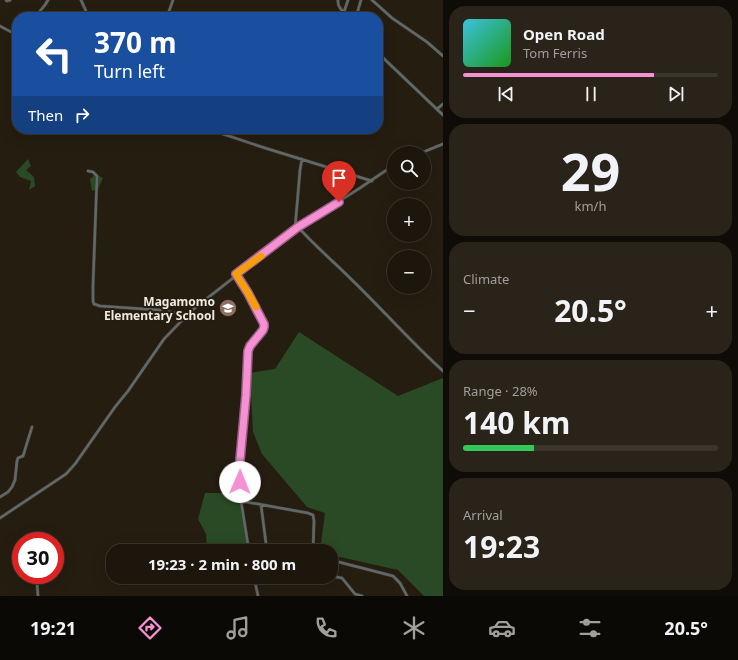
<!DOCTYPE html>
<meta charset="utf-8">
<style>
:root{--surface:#1c160c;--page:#29231a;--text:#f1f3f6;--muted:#a09f9d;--line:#3a352d;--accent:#f591d2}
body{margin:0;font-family:"Noto Sans",sans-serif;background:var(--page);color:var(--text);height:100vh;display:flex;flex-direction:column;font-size:15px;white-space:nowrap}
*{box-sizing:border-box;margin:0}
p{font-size:13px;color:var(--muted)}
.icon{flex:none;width:22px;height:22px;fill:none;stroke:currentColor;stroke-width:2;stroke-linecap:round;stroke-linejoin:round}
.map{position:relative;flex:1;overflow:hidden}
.panel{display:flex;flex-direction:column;gap:6px;padding:6px;background:#0f0c07;width:295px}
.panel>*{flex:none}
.top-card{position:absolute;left:12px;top:12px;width:371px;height:122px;border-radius:16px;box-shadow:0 4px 16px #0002,0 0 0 1px var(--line);background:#1a4fa0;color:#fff;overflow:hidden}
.fabs{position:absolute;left:387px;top:146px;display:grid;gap:8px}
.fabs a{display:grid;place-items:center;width:44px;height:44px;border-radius:50%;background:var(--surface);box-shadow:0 4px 16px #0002,0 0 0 1px var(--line);font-size:20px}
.speed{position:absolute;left:12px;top:532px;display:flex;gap:8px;font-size:20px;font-weight:700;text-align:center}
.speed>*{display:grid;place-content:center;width:52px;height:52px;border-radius:50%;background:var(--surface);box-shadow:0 4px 16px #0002,0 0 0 1px var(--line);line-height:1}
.speed .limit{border:6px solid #d22;background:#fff;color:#111}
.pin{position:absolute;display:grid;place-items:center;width:34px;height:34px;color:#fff;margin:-41px -17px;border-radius:50% 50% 50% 0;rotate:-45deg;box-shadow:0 0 4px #0007}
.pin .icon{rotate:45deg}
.me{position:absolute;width:44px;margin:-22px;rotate:1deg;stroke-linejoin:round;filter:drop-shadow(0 0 3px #0008)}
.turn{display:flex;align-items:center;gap:14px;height:84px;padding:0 16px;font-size:18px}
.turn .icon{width:52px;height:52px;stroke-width:2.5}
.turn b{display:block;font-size:28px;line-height:34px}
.then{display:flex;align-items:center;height:38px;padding:0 16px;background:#0003;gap:8px;font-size:15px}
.big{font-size:30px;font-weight:700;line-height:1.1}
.panel .card{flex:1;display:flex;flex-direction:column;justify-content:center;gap:6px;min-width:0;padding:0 14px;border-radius:16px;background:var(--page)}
.panel .dial{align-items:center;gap:0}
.dial b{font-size:52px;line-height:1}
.song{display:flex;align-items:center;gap:12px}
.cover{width:48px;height:48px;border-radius:6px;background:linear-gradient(135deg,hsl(190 70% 55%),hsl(120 70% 35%))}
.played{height:4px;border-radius:2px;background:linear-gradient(90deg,var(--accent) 75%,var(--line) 75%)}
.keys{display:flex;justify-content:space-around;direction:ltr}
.heat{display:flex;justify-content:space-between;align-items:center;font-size:22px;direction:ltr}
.charge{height:6px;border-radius:3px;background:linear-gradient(90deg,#34c759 28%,var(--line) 0)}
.trip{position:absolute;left:106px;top:544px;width:232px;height:40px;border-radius:16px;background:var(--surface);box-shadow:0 4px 16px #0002,0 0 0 1px var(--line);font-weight:700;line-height:40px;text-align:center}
.menu{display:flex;height:64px;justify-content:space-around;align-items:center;background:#0b0905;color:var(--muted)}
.menu .icon{width:28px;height:28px}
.menu .active{color:var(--accent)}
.menu b{font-size:18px;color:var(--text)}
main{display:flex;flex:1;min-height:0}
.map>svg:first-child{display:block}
</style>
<main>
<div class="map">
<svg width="443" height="596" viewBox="0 0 443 596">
<rect width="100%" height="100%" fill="#251d10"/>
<!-- green -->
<path fill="#294a25" d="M28,159L31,166L26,170L34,177L35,186L29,190L31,181L20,177L16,172Z
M96,174L103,178L98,189L92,191L90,179Z
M299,332L398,396L443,378V596H424L398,570L331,555V551H320L325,513L307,507L262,454L253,432L250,373L275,369Z
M205,493H241L250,551H207L206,534L198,519Z"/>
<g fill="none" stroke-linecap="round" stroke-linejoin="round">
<defs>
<path id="street" d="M6,0L7,1L10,0
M81,0L86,11L89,17
M338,0C337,8 344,12 350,17
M372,0L392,18L427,42L443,56
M344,12L348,0
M35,17L45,5L48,0
M167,17L173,0
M356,17L361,0
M0,26L13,33L17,34
M378,53L443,115
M437,109L443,104
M208,129L265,148L372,181
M421,153L443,144
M88,171L93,172L97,176L93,286V301L94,304L100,306L159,310L186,315
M298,227C315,246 334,262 352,280C383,310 411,342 443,371
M295,229L300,170L302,159
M236,274L248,293L264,323V327L263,330L250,346L248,351L246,395L239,471L241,501L249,551
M239,482L249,483
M0,497L8,492L12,487L15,480L17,461L18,458L23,456L24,453L27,443L32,427
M241,501L308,513L313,515L314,521L313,551
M261,505L267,551
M0,518L66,474L75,464L115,407L128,391L164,339L191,311L298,227L360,188L394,165
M331,560L393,576L400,583L407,596
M36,575L37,583L38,596
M331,576L342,578L355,594L362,596
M254,577L258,596"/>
</defs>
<!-- street casing -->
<use href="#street" stroke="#413a2d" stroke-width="3.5"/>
<!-- street -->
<use href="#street" stroke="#606969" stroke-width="2.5"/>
</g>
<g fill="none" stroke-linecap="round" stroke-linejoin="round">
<defs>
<path id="route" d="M240,482L239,471L246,395L248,351L250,346L263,330L264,327V324L248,293L236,274L298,227L339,202"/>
</defs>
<!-- route casing -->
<use href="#route" stroke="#9f5e88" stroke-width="10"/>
<!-- route -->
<use href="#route" stroke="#f591d2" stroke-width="7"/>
<!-- slow -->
<path stroke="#f59e0b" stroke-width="7" d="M256,307L248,293L236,274L261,256"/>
</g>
<!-- icons -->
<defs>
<symbol id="school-disc" viewBox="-11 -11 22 22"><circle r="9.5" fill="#8d6e63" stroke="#251d10"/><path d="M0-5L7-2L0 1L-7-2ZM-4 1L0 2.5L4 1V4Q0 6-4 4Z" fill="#fff"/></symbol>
</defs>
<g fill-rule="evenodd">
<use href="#school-disc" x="218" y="298" width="20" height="20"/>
</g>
<g text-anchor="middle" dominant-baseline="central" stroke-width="4" stroke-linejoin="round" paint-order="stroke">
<!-- poi labels -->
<g font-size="12" font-weight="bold" fill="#efeae1" stroke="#251d10" text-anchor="end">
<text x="215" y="301">Magamomo<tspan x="215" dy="14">Elementary School</tspan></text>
</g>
</g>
</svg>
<div class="fabs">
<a><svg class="icon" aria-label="search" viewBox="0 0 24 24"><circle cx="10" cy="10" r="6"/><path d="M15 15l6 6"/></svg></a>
<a>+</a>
<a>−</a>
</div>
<div class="speed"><div class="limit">30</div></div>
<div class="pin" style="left:339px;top:202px;background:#d93025"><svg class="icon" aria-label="arrive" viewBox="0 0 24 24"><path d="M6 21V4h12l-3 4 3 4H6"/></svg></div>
<svg class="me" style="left:240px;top:482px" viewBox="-20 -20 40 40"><circle r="19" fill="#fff"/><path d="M0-13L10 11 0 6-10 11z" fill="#f591d2"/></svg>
<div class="trip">19:23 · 2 min · 800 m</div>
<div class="top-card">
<div class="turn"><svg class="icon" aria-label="left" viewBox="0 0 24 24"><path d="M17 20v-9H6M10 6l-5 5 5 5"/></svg><div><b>370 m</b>Turn left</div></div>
<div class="then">Then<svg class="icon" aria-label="right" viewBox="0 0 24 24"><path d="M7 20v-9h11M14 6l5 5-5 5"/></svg></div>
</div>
</div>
<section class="panel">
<div class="card">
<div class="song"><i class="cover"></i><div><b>Open Road</b><p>Tom Ferris</p></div></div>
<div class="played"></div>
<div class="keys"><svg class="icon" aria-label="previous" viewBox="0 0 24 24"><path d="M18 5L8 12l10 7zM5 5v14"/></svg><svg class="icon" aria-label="pause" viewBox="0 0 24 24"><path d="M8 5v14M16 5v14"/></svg><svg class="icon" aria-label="next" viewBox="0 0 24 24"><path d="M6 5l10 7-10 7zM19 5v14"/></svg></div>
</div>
<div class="card dial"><b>29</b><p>km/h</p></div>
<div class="card"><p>Climate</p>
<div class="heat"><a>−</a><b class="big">20.5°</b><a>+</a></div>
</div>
<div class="card"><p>Range · 28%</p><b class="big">140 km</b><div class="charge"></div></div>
<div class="card"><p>Arrival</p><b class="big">19:23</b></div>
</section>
</main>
<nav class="menu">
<b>19:21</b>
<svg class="icon active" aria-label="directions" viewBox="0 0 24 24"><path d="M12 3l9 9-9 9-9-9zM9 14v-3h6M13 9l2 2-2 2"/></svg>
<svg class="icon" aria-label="music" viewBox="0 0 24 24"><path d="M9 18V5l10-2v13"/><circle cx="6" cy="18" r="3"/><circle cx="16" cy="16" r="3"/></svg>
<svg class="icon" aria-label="phone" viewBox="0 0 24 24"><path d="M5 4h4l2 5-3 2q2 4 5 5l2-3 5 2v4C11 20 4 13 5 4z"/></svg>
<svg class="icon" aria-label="climate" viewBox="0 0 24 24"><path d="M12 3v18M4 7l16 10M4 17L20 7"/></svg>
<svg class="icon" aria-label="car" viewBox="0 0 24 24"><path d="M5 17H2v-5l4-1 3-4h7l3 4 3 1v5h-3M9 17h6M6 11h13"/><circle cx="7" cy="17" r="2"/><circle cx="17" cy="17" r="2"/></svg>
<svg class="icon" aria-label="filters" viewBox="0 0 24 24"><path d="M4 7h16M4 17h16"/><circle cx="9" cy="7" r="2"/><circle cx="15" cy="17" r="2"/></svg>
<b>20.5°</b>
</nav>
